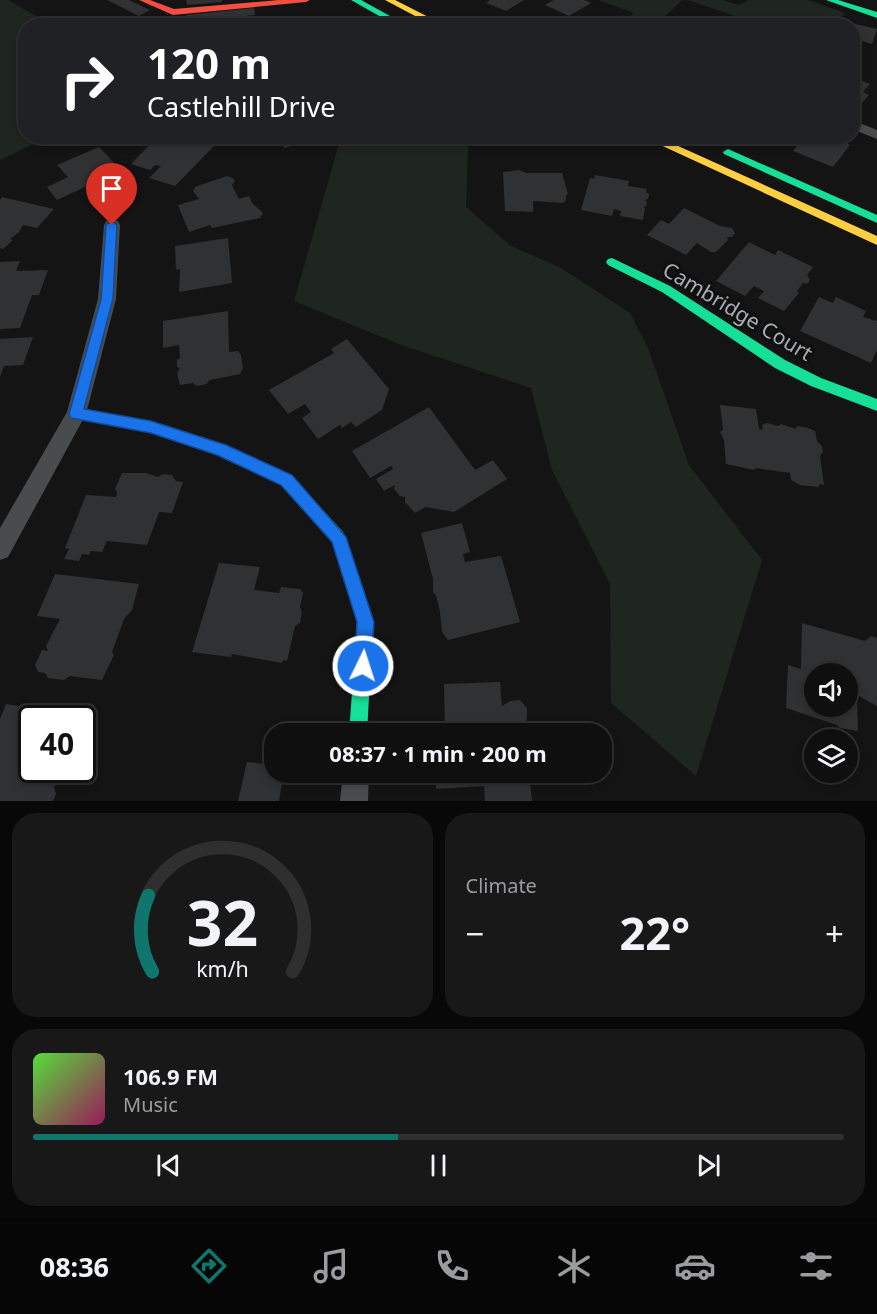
<!DOCTYPE html>
<meta charset="utf-8">
<style>
:root{--surface:#0f0f10;--page:#181819;--text:#f1f3f6;--muted:#9b9c9f;--line:#2f2f30;--accent:#0f766e}
body{margin:0;font-family:"Noto Sans",sans-serif;background:var(--page);color:var(--text);height:100vh;display:flex;flex-direction:column;font-size:22px;white-space:nowrap}
*{box-sizing:border-box;margin:0}
p{font-size:20px;color:var(--muted)}
.icon{flex:none;width:33px;height:33px;fill:none;stroke:currentColor;stroke-width:2;stroke-linecap:round;stroke-linejoin:round}
.map{position:relative;height:801px;overflow:hidden}
.sheet{display:flex;flex-direction:column;gap:12px;padding:12px;background:#080809;flex:1}
.sheet>*{flex:none}
.guide{position:absolute;left:18px;top:18px;width:842px;height:126px;border-radius:24px;box-shadow:0 3px 9px #0003,0 0 0 2px var(--line);background:#202124;color:#fff;overflow:hidden}
.tools{position:absolute;left:804px;top:663px;display:grid;gap:12px}
.tools a{display:grid;place-items:center;width:54px;height:54px;border-radius:50%;background:var(--surface);box-shadow:0 3px 9px #0003,0 0 0 2px var(--line);font-size:30px}
.speed{position:absolute;left:18px;top:705px;display:flex;gap:12px;font-size:30px;font-weight:700;text-align:center}
.speed>*{display:grid;place-content:center;width:78px;height:78px;border-radius:50%;background:var(--surface);box-shadow:0 3px 9px #0003,0 0 0 2px var(--line);line-height:1}
.speed .limit{border:3px solid #111;border-radius:9px;background:#fff;color:#111}
.pin{position:absolute;display:grid;place-items:center;width:51px;height:51px;color:#fff;margin:-62px -26px;border-radius:50% 50% 50% 0;rotate:-45deg;box-shadow:0 0 6px #0007}
.pin .icon{rotate:45deg}
.me{position:absolute;width:66px;margin:-33px;rotate:4deg;stroke-linejoin:round;filter:drop-shadow(0 0 4px #0008)}
.turn{display:flex;align-items:center;gap:21px;height:126px;padding:0 30px;font-size:27px}
.turn .icon{width:78px;height:78px;stroke-width:2.5}
.turn b{display:block;font-size:42px;line-height:51px}
.big{font-size:45px;font-weight:700;line-height:1.1}
.sheet .tile{flex:1;display:flex;flex-direction:column;justify-content:center;gap:9px;min-width:0;padding:0 21px;border-radius:24px;background:var(--page)}
.sheet .dial{align-items:center;gap:0}
.dial svg{height:156px;overflow:visible;fill:none;stroke:var(--line);stroke-width:7;stroke-linecap:round;text-anchor:middle}
.dial text{fill:var(--text);stroke:none}
.song{display:flex;align-items:center;gap:18px}
.cover{width:72px;height:72px;border-radius:9px;background:linear-gradient(135deg,hsl(110 70% 55%),hsl(330 70% 35%))}
.played{height:6px;border-radius:3px;background:linear-gradient(90deg,var(--accent) 45%,var(--line) 45%)}
.keys{display:flex;justify-content:space-around;direction:ltr}
.heat{display:flex;justify-content:space-between;align-items:center;font-size:33px;direction:ltr}
.sheet .tiles{flex:1;display:grid;gap:12px;grid-template-columns:1fr 1fr}
.tile:last-child{grid-column:span 2}
.trip{position:absolute;left:264px;top:723px;width:348px;height:60px;border-radius:24px;background:var(--surface);box-shadow:0 3px 9px #0003,0 0 0 2px var(--line);font-weight:700;line-height:60px;text-align:center}
.tab-bar{display:flex;height:96px;justify-content:space-around;align-items:center;background:#060606;color:var(--muted)}
.tab-bar .icon{width:42px;height:42px}
.tab-bar .on{color:var(--accent)}
.tab-bar b{font-size:27px;color:var(--text)}
.map>svg:first-child{display:block}
</style>
<div class="map">
<svg width="877" height="801" viewBox="0 0 877 801">
<rect width="100%" height="100%" fill="#141415"/>
<!-- green -->
<path fill="#1f251f" d="M0,0H8L52,25L26,26V136L48,137L0,160Z
M598,0H682L656,25L619,26L634,13Z
M687,0H723L738,5L749,0H808L845,13L834,25H763Z
M477,136L468,145L466,207L511,246L561,268L630,313L648,348L689,465L762,560L696,776L611,703L610,584L552,470L531,388L401,345L294,301L341,137H340Z"/>
<!-- building -->
<path fill="#303132" fill-rule="evenodd" d="M107,0H129L150,10L139,16Z
M186,0H222V2L187,5Z
M490,0H524L506,11L486,3Z
M554,0H584L591,3L569,16L545,5Z
M254,8L255,15L186,22V15Z
M557,18L573,26L535,24L544,19L549,22Z
M847,22L877,29L872,44L852,38V26H845Z
M852,77L870,84L863,92L869,95L862,103L852,101Z
M158,136H181L214,146L175,186L149,178L161,166L155,165L150,170L131,164Z
M279,136L292,138L295,145L284,148L282,143L275,140Z
M805,136H832L850,145L833,167L793,151Z
M99,147L121,170L57,200L47,187L68,177L57,165Z
M519,170L526,173H562L568,194L566,195V200L563,203L533,201V212L505,211L503,172Z
M595,175L629,181L628,186L647,189L646,192L649,194L648,199L645,200L647,202L646,206L643,207L645,208L643,220L620,216L621,211L614,209L612,216L581,210L590,178L594,179Z
M227,176L233,178L235,181L232,185L239,199L249,196L252,203L263,213L260,218L212,228L210,225L189,232L178,205L199,199L193,191L195,187Z
M2,197L54,209L37,228L23,225L19,232L10,239L13,240L3,249L0,248V200Z
M684,208L720,226L732,228L735,233L732,237H727L728,240L716,252H711L697,243L686,255L647,235L661,220L669,224Z
M228,238L232,283L179,292L180,269L176,270L175,246Z
M749,242L775,255L778,250L813,267L807,275L810,280L807,284L803,283L797,291L799,293L784,311L758,298L764,291L754,286L745,296L716,281Z
M20,261L16,271L48,270L39,295H32L20,328L0,329V262Z
M819,297L833,303L836,297L866,311L863,317L877,321V350L871,363L800,331Z
M228,311L229,352L238,351L241,355L243,368L240,374L210,380L206,384L197,386L193,383L180,385L177,373L180,368L177,367V360L180,358L179,345L163,348V321Z
M33,337L23,365L4,366L0,377V339Z
M347,339L389,389L382,410L356,427L351,422L342,428L340,425L318,439L302,418L311,412L305,404L288,414L269,390L334,353L331,349Z
M720,405L756,409L759,429L763,430L762,425L767,423L778,426L781,424L796,429L797,426L808,428L815,431L817,441L822,446L823,452L820,456L824,485L820,484L818,487L800,485L791,480L790,473L756,468L754,470L726,464L724,440L720,432L723,430Z
M429,407L475,470L493,460L507,479L454,512L426,507L415,513L405,502V497L400,496L394,489L395,485L384,491L376,479L393,469L391,466L370,478L352,451Z
M122,473H146L158,477L163,474L172,475L176,481L183,482L172,513L159,512L147,545L107,541L102,552L91,551L89,555L82,554L79,561L64,559L69,549L65,548L86,495L116,497L117,493L115,489Z
M462,523L470,552L463,554L465,562L501,556L520,622L448,640L442,632L440,612L436,595L433,593V579L421,533Z
M219,563L260,567L254,590L279,593L281,587L300,589L303,593L300,607L302,612L300,623L295,626L287,661L283,660L282,663L232,654L231,657L192,652Z
M55,574L139,584L132,610L124,619L112,652L114,655L102,680L70,676L64,680L48,678L45,673L38,672L35,665L42,650L48,651L46,646L60,619L37,616Z
M802,623L865,641L871,636L877,638V706L857,695L858,731L840,728L837,725L786,708L788,665L801,669ZM814,674H848V706H814Z
M500,682L502,706L510,701L520,700L527,708L526,734H434V730H445L444,684Z
M6,704L82,716L81,718H32V770H61L54,787L56,794L53,801H0V719Z
M247,762L274,765V772H284L279,801H238Z
M436,772H529L532,801H485L484,786L436,789Z"/>
<g fill="none" stroke-linecap="round" stroke-linejoin="round">
<!-- street -->
<path fill="#494b4d" fill-rule="evenodd" d="M852,120L877,130V139L852,129Z
M112,219L118,221L120,225L116,299L86,414L8,557L0,560V528L67,412L98,299L104,225L106,221Z
M343,772H369L368,801H340Z"/>
<!-- fast -->
<path fill="#16e098" fill-rule="evenodd" d="M351,0H361L408,26H397Z
M826,0H838L877,12V18Z
M728,149L877,215V223L724,154L723,152Z
M612,258L670,286L785,360L821,378L877,399V411L811,386L775,368L662,292L608,265L606,262L608,259Z
M76,408L151,421L226,446L291,475L343,532L373,622L367,734H349L357,622L332,541L281,485L217,455L151,433L71,418L69,414L71,410Z"/>
<!-- slow -->
<path fill="#ffcf43" fill-rule="evenodd" d="M385,0H395L446,26H434Z
M641,136H656L877,236V245Z"/>
<!-- jam -->
<path fill="#f24e42" fill-rule="evenodd" d="M139,0H150L174,9L279,0H310L306,2L173,15Z"/>
</g>
<!-- route -->
<path fill="#1a73e8" stroke="#114b97" stroke-width="1.5" d="M112,221L117,225L113,299L84,409L151,421L226,445L292,475L346,537L374,622L371,666L369,673L363,675L356,673L354,666L357,622L332,542L281,485L217,455L151,433L71,418L69,414L101,299L106,225Z"/>
<g text-anchor="middle" dominant-baseline="central" stroke-width="6" stroke-linejoin="round" paint-order="stroke">
<!-- street labels -->
<g font-size="21" fill="#a7aeb4" stroke="#0f0f10">
<text transform="translate(738 311) rotate(31)">Cambridge Court</text>
</g>
</g>
</svg>
<div class="tools">
<a><svg class="icon" aria-label="sound" viewBox="0 0 24 24"><path d="M4 9h4l5-4v14l-5-4H4zM17 9q2 3 0 6"/></svg></a>
<a><svg class="icon" aria-label="layers" viewBox="0 0 24 24"><path d="M12 4l9 5-9 5-9-5zM3 14l9 5 9-5"/></svg></a>
</div>
<div class="speed"><div class="limit">40</div></div>
<div class="pin" style="left:112px;top:225px;background:#d93025"><svg class="icon" aria-label="arrive" viewBox="0 0 24 24"><path d="M6 21V4h12l-3 4 3 4H6"/></svg></div>
<svg class="me" style="left:363px;top:666px" viewBox="-20 -20 40 40"><circle r="17" fill="#1a73e8" stroke="#fff" stroke-width="3"/><path d="M0-11L8 9 0 5-8 9z" fill="#fff"/></svg>
<div class="trip">08:37 · 1 min · 200 m</div>
<div class="guide">
<div class="turn"><svg class="icon" aria-label="right" viewBox="0 0 24 24"><path d="M7 20v-9h11M14 6l5 5-5 5"/></svg><div><b>120 m</b>Castlehill Drive</div></div>
</div>
</div>
<section class="sheet">
<div class="tiles">
<div class="tile dial"><svg viewBox="0 0 100 80">
<path d="M14 69A42 42 0 1 1 86 69"/>
<path d="M14 69A42 42 0 0 1 12 30" stroke="#0f766e"/>
<text x="50" y="56" font-size="32" font-weight="700">32</text>
<text x="50" y="72" font-size="11">km/h</text>
</svg></div>
<div class="tile"><p>Climate</p>
<div class="heat"><a>−</a><b class="big">22°</b><a>+</a></div>
</div>
<div class="tile">
<div class="song"><i class="cover"></i><div><b>106.9 FM</b><p>Music</p></div></div>
<div class="played"></div>
<div class="keys"><svg class="icon" aria-label="previous" viewBox="0 0 24 24"><path d="M18 5L8 12l10 7zM5 5v14"/></svg><svg class="icon" aria-label="pause" viewBox="0 0 24 24"><path d="M8 5v14M16 5v14"/></svg><svg class="icon" aria-label="next" viewBox="0 0 24 24"><path d="M6 5l10 7-10 7zM19 5v14"/></svg></div>
</div>
</div>
</section>
<nav class="tab-bar">
<b>08:36</b>
<svg class="icon on" aria-label="directions" viewBox="0 0 24 24"><path d="M12 3l9 9-9 9-9-9zM9 14v-3h6M13 9l2 2-2 2"/></svg>
<svg class="icon" aria-label="music" viewBox="0 0 24 24"><path d="M9 18V5l10-2v13"/><circle cx="6" cy="18" r="3"/><circle cx="16" cy="16" r="3"/></svg>
<svg class="icon" aria-label="phone" viewBox="0 0 24 24"><path d="M5 4h4l2 5-3 2q2 4 5 5l2-3 5 2v4C11 20 4 13 5 4z"/></svg>
<svg class="icon" aria-label="climate" viewBox="0 0 24 24"><path d="M12 3v18M4 7l16 10M4 17L20 7"/></svg>
<svg class="icon" aria-label="car" viewBox="0 0 24 24"><path d="M5 17H2v-5l4-1 3-4h7l3 4 3 1v5h-3M9 17h6M6 11h13"/><circle cx="7" cy="17" r="2"/><circle cx="17" cy="17" r="2"/></svg>
<svg class="icon" aria-label="filters" viewBox="0 0 24 24"><path d="M4 7h16M4 17h16"/><circle cx="9" cy="7" r="2"/><circle cx="15" cy="17" r="2"/></svg>
</nav>
